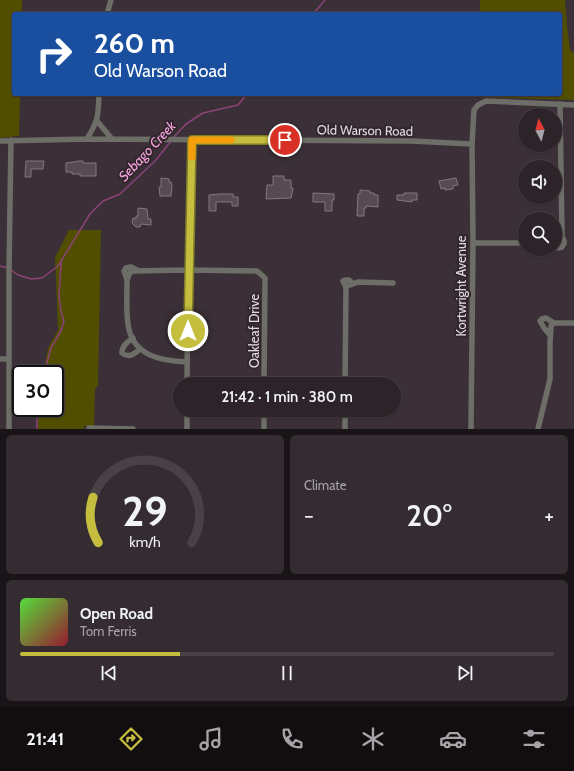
<!DOCTYPE html>
<meta charset="utf-8">
<style>
:root{--surface:#2c2429;--page:#342c31;--text:#f1f3f6;--muted:#a6a4a8;--line:#484146;--accent:#c4bd3e}
body{margin:0;font-family:Cabin,sans-serif;background:var(--page);color:var(--text);height:100vh;display:flex;flex-direction:column;font-size:15px;white-space:nowrap}
*{box-sizing:border-box;margin:0}
p{font-size:13px;color:var(--muted)}
.icon{flex:none;width:22px;height:22px;fill:none;stroke:currentColor;stroke-width:2;stroke-linecap:round;stroke-linejoin:round}
.map{position:relative;height:429px;overflow:hidden}
.sheet{display:flex;flex-direction:column;gap:6px;padding:6px;background:#181417;flex:1}
.sheet>*{flex:none}
.hud{position:absolute;left:12px;top:12px;width:550px;height:84px;border-radius:4px;box-shadow:0 1px 3px #0004,0 0 0 1px var(--line);background:#1a4fa0;color:#fff;overflow:hidden}
.needle{width:26px;rotate:353deg}
.controls{position:absolute;left:518px;top:108px;display:grid;gap:8px}
.controls a{display:grid;place-items:center;width:44px;height:44px;border-radius:50%;background:var(--surface);box-shadow:0 1px 3px #0004,0 0 0 1px var(--line);font-size:20px}
.speed{position:absolute;left:12px;top:365px;display:flex;gap:8px;font-size:20px;font-weight:700;text-align:center}
.speed>*{display:grid;place-content:center;width:52px;height:52px;border-radius:50%;background:var(--surface);box-shadow:0 1px 3px #0004,0 0 0 1px var(--line);line-height:1}
.speed .limit{border:2px solid #111;border-radius:6px;background:#fff;color:#111}
.pin{position:absolute;display:grid;place-items:center;width:34px;height:34px;color:#fff;margin:-17px;border:2px solid #fff;border-radius:50%;box-shadow:0 1px 4px #0007}
.me{position:absolute;width:44px;margin:-22px;rotate:0deg;stroke-linejoin:round;filter:drop-shadow(0 0 3px #0008)}
.turn{display:flex;align-items:center;gap:14px;height:84px;padding:0 16px;font-size:18px}
.turn .icon{width:52px;height:52px;stroke-width:2.5}
.turn b{display:block;font-size:28px;line-height:34px}
.big{font-size:30px;font-weight:600;line-height:1.1}
.sheet .card{flex:1;display:flex;flex-direction:column;justify-content:center;gap:6px;min-width:0;padding:0 14px;border-radius:6px;background:var(--page)}
.sheet .dial{align-items:center;gap:0}
.dial svg{height:104px;overflow:visible;fill:none;stroke:var(--line);stroke-width:7;stroke-linecap:round;text-anchor:middle}
.dial text{fill:var(--text);stroke:none}
.song{display:flex;align-items:center;gap:12px}
.cover{width:48px;height:48px;border-radius:6px;background:linear-gradient(135deg,hsl(110 70% 55%),hsl(350 70% 35%))}
.played{height:4px;border-radius:2px;background:linear-gradient(90deg,var(--accent) 30%,var(--line) 30%)}
.keys{display:flex;justify-content:space-around;direction:ltr}
.heat{display:flex;justify-content:space-between;align-items:center;font-size:22px;direction:ltr}
.sheet .tiles{flex:1;display:grid;gap:6px;grid-template-columns:1fr 1fr}
.card:last-child{grid-column:span 2}
.trip{position:absolute;left:173px;top:377px;width:228px;height:40px;border-radius:20px;background:var(--surface);box-shadow:0 1px 3px #0004,0 0 0 1px var(--line);font-weight:600;line-height:40px;text-align:center}
.tab-bar{display:flex;height:64px;justify-content:space-around;align-items:center;background:#120e10;color:var(--muted)}
.tab-bar .icon{width:28px;height:28px}
.tab-bar .current{color:var(--accent)}
.tab-bar b{font-size:18px;color:var(--text)}
.map>svg:first-child{display:block}
</style>
<div class="map">
<svg width="574" height="429" viewBox="0 0 574 429">
<rect width="100%" height="100%" fill="#3b3037"/>
<!-- green -->
<path fill="#524e00" d="M0,0H22V14H14V94H20L19,136L0,138Z
M480,0H565L567,26L570,50L574,53V100L478,97V94H560V14H480Z
M69,230H101L98,386L95,389L94,426H84V429H38V408H55V374H43L48,348L58,330L55,258Z"/>
<g fill="none" stroke-linecap="round" stroke-linejoin="round">
<!-- stream -->
<path stroke="#8c4278" stroke-width="1.5" d="M313,14L325,0
M173,138L186,124L203,113L238,105L247,94
M0,266L8,268
M11,270L18,275L31,279L42,278L58,266L90,214L103,201L120,194L156,160L171,141
M44,374L51,348L61,331L64,321L61,312L59,296L61,263
M37,429V408"/>
</g>
<!-- building -->
<path fill="#574b53" stroke="#847780" d="M26,161H44L43,169H31V177H25Z
M78,161H83V163H96V176H80V174H72V172H66V163L74,162Z
M273,176H284V180H291V188H293L291,198L266,199L267,185H273Z
M161,178L169,179V182H171L172,185L171,196H160L159,187H161Z
M456,178L458,185L453,186V189L445,190V188L441,189L439,181Z
M360,190L370,191V193H374V195H378V207L366,206V208H364V216H357L358,194H360Z
M313,193L334,194V200H332V211H325V202H313Z
M404,193H417V200H412V202L397,200V195H404Z
M220,194H233V197H238V206H232V202H216V211H209V195Z
M138,208L147,209L148,219H151V225L141,224L140,227H136L132,223L133,218L136,219V216H138Z"/>
<g fill="none" stroke-linecap="round" stroke-linejoin="round">
<!-- minor -->
<path stroke="#6e6e68" stroke-width="5.5" d="M107,14L111,0
M97,121L112,139
M87,139C99,119 98,116 99,94
M0,141L87,139L411,141L472,144
M555,240L562,234L560,104
M473,243H525
M555,247L558,248L562,247C566,242 564,240 561,235
M127,280L124,271L126,268L131,267L137,270
M350,285L358,282L393,283
M550,335L544,328L540,321L542,319L546,318L554,323
M133,338C127,342 122,346 122,353C129,359 135,353 140,349
M0,359H9
M187,362C161,361 132,356 128,324C126,310 127,295 127,281L129,274L132,271L188,270L257,271L265,278L264,384
M187,384L188,270L192,140
M345,384L346,287L343,281L345,280H349L352,283
M345,410V429
M89,428L133,429
M9,429V272L11,140
M187,429V410
M264,429V410
M471,429L473,243L472,144L474,110L478,105L486,101L574,105
M538,429L550,379V343L551,326L554,323H574"/>
</g>
<g fill="none" stroke-linecap="round" stroke-linejoin="round">
<defs>
<path id="route" d="M188,331L192,140H285"/>
</defs>
<!-- route casing -->
<use href="#route" stroke="#7f7b28" stroke-width="10"/>
<!-- route -->
<use href="#route" stroke="#c4bd3e" stroke-width="7"/>
<!-- slow -->
<path stroke="#f59e0b" stroke-width="7" d="M192,157V140H231"/>
</g>
<g text-anchor="middle" dominant-baseline="central" stroke-width="4" stroke-linejoin="round" paint-order="stroke">
<!-- street labels -->
<g font-size="13" fill="#e1dadf" stroke="#31262d">
<text transform="translate(365 130) rotate(1)">Old Warson Road</text>
<text transform="translate(461 286) rotate(-90)">Kortwright Avenue</text>
<text transform="translate(254 331) rotate(-90)">Oakleaf Drive</text>
</g>
<!-- water labels -->
<g font-size="14" font-style="italic" fill="#f8a4de" stroke="#31262d">
<text transform="translate(147 151) rotate(-47)">Sebago Creek</text>
</g>
</g>
</svg>
<div class="controls">
<a><svg class="needle" viewBox="-14 -14 28 28"><path d="M0-13l5 13h-10z" fill="#e53935"/><path d="M0 13l5-13h-10z" fill="#a6a4a8"/></svg></a>
<a><svg class="icon" aria-label="sound" viewBox="0 0 24 24"><path d="M4 9h4l5-4v14l-5-4H4zM17 9q2 3 0 6"/></svg></a>
<a><svg class="icon" aria-label="search" viewBox="0 0 24 24"><circle cx="10" cy="10" r="6"/><path d="M15 15l6 6"/></svg></a>
</div>
<div class="speed"><div class="limit">30</div></div>
<div class="pin" style="left:285px;top:140px;background:#d93025"><svg class="icon" aria-label="arrive" viewBox="0 0 24 24"><path d="M6 21V4h12l-3 4 3 4H6"/></svg></div>
<svg class="me" style="left:188px;top:331px" viewBox="-20 -20 40 40"><circle r="17" fill="#c4bd3e" stroke="#fff" stroke-width="3"/><path d="M0-11L8 9 0 5-8 9z" fill="#fff"/></svg>
<div class="trip">21:42 · 1 min · 380 m</div>
<div class="hud">
<div class="turn"><svg class="icon" aria-label="right" viewBox="0 0 24 24"><path d="M7 20v-9h11M14 6l5 5-5 5"/></svg><div><b>260 m</b>Old Warson Road</div></div>
</div>
</div>
<section class="sheet">
<div class="tiles">
<div class="card dial"><svg viewBox="0 0 100 80">
<path d="M14 69A42 42 0 1 1 86 69"/>
<path d="M14 69A42 42 0 0 1 10 34" stroke="#c4bd3e"/>
<text x="50" y="56" font-size="32" font-weight="700">29</text>
<text x="50" y="72" font-size="11">km/h</text>
</svg></div>
<div class="card"><p>Climate</p>
<div class="heat"><a>−</a><b class="big">20°</b><a>+</a></div>
</div>
<div class="card">
<div class="song"><i class="cover"></i><div><b>Open Road</b><p>Tom Ferris</p></div></div>
<div class="played"></div>
<div class="keys"><svg class="icon" aria-label="previous" viewBox="0 0 24 24"><path d="M18 5L8 12l10 7zM5 5v14"/></svg><svg class="icon" aria-label="pause" viewBox="0 0 24 24"><path d="M8 5v14M16 5v14"/></svg><svg class="icon" aria-label="next" viewBox="0 0 24 24"><path d="M6 5l10 7-10 7zM19 5v14"/></svg></div>
</div>
</div>
</section>
<nav class="tab-bar">
<b>21:41</b>
<svg class="icon current" aria-label="directions" viewBox="0 0 24 24"><path d="M12 3l9 9-9 9-9-9zM9 14v-3h6M13 9l2 2-2 2"/></svg>
<svg class="icon" aria-label="music" viewBox="0 0 24 24"><path d="M9 18V5l10-2v13"/><circle cx="6" cy="18" r="3"/><circle cx="16" cy="16" r="3"/></svg>
<svg class="icon" aria-label="phone" viewBox="0 0 24 24"><path d="M5 4h4l2 5-3 2q2 4 5 5l2-3 5 2v4C11 20 4 13 5 4z"/></svg>
<svg class="icon" aria-label="climate" viewBox="0 0 24 24"><path d="M12 3v18M4 7l16 10M4 17L20 7"/></svg>
<svg class="icon" aria-label="car" viewBox="0 0 24 24"><path d="M5 17H2v-5l4-1 3-4h7l3 4 3 1v5h-3M9 17h6M6 11h13"/><circle cx="7" cy="17" r="2"/><circle cx="17" cy="17" r="2"/></svg>
<svg class="icon" aria-label="filters" viewBox="0 0 24 24"><path d="M4 7h16M4 17h16"/><circle cx="9" cy="7" r="2"/><circle cx="15" cy="17" r="2"/></svg>
</nav>
